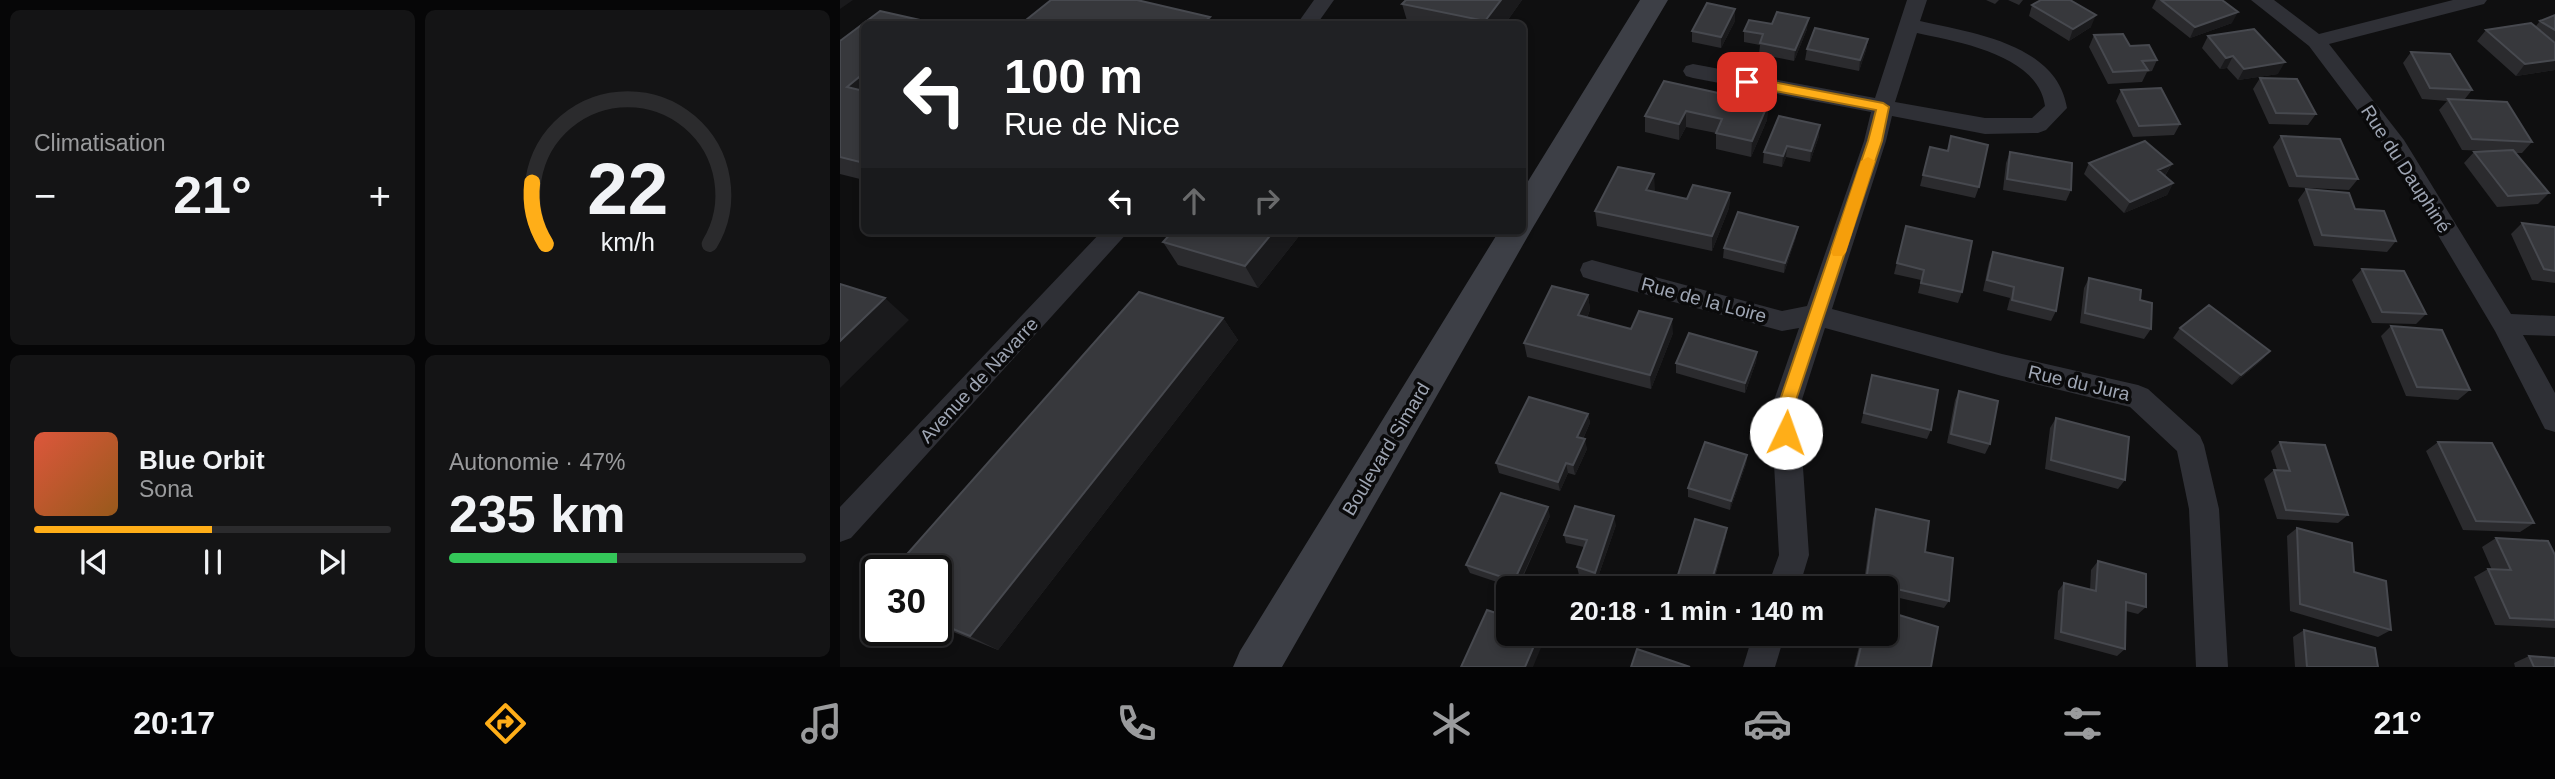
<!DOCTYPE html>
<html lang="fr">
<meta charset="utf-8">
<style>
:root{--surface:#0b0b0c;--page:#141415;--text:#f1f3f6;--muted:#9a9b9d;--line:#2b2b2d;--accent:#ffae18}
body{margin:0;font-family:Helvetica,sans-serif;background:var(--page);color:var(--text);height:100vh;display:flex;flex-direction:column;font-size:26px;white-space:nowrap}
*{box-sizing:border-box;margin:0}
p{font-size:23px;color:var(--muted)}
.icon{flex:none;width:38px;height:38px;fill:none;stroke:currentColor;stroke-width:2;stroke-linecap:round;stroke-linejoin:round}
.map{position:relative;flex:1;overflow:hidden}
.sheet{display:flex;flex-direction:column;gap:10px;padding:10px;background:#060607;width:840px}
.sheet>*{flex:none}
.hud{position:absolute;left:21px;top:21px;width:665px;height:214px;border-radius:10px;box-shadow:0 4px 10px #0003,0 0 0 2px var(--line);background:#202124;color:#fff;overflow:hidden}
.speed{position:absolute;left:21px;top:555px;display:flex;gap:14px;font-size:35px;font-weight:700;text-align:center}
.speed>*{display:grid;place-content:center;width:91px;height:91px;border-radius:50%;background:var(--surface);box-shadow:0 4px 10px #0003,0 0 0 2px var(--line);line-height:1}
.speed .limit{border:4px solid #111;border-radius:10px;background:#fff;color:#111}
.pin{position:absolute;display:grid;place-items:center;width:60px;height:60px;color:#fff;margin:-30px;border-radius:14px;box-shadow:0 4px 10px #0006}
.me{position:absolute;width:77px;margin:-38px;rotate:3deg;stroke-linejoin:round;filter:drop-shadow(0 0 5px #0008)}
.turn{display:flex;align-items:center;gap:24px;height:147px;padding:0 28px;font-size:32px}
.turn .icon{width:91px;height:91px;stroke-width:2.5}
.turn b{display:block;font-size:49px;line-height:60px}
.lanes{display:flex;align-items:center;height:66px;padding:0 28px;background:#0003;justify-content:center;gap:35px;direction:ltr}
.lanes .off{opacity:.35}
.big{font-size:52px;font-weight:700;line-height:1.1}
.sheet .tile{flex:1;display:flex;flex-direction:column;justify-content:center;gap:10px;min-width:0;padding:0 24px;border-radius:10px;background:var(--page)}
.sheet .dial{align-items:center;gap:0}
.dial svg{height:182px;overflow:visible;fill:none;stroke:var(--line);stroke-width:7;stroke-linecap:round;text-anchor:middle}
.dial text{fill:var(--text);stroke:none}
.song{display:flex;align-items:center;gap:21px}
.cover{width:84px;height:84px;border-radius:10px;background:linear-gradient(135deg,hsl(10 70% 55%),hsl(30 70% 35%))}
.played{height:7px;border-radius:4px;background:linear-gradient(90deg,var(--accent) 50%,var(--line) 50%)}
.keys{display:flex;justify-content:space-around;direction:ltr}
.heat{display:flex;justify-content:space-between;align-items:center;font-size:38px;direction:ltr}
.charge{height:10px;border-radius:5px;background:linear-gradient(90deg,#34c759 47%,var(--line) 0)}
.sheet .tiles{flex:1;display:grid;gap:10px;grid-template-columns:repeat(2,1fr)}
.trip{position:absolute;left:656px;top:576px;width:402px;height:70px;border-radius:10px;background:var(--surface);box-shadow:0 4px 10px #0003,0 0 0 2px var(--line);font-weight:700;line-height:70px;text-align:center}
.dock{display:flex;height:112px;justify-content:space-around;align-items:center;background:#040405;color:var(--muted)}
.dock .icon{width:49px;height:49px}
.dock .on{color:var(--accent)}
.dock b{font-size:32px;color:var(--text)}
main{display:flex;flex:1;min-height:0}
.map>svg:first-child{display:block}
</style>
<main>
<section class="sheet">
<div class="tiles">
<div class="tile"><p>Climatisation</p>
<div class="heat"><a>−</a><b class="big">21°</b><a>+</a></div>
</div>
<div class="tile dial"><svg viewBox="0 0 100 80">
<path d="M14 69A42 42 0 1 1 86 69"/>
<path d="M14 69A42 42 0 0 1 8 42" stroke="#ffae18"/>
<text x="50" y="56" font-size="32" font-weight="700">22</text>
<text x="50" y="72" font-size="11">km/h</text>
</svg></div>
<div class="tile">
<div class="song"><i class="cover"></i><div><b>Blue Orbit</b><p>Sona</p></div></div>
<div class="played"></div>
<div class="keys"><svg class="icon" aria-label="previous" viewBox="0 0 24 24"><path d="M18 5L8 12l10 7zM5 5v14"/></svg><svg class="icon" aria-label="pause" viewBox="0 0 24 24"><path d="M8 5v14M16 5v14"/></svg><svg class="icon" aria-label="next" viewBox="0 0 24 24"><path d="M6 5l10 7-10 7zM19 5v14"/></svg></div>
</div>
<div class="tile"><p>Autonomie · 47%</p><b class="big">235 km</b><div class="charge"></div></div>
</div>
</section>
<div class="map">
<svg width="1715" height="667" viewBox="0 0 1715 667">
<rect width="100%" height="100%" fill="#0f0f10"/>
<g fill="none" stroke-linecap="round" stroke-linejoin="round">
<!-- street -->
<path fill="#2f3036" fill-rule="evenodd" d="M474,0H494L477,24H457Z
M1067,0H1087L1080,21C1133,33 1217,44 1227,108L1206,130L1198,133L1145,134L1052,116L1046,141L992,309L1162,354L1298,385L1308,389L1360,436L1364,445L1379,509L1388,667H1356L1349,509L1337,451L1290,407L1162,376L985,328L959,409L969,555L959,588H927L939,555L931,409L959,328L942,331L752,280L743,277L740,270L743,263L752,260L942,311L967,306L1024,141L1031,112L853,78L846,76L843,71L846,66L853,64L1035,98ZM1077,33C1119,42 1198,55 1205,106L1192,118H1145L1055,102Z
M1411,0H1434L1479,34L1613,0H1647L1644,4L1489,44L1564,140L1671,314L1715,316V336L1683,335L1715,393V432L1705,429L1655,331L1548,151L1469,46Z
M262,231H289L11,538L0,542V507Z
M913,634H945L935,667H903Z"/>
<!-- secondary -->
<path fill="#3d3f46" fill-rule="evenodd" d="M800,0H828L692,229L442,667H393L400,651L659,231H682V191Z"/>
</g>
<!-- wall -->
<path fill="#2b2b2e" d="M682,0L665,24H568L562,4Z
M1146,0H1159L1155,4Z
M1168,0H1183L1179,5Z
M1316,0H1359L1392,23L1350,38L1312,8Z
M1192,5L1251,27L1229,41L1189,16Z
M1715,15V70L1676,76L1637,41L1646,30L1696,26L1700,21Z
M895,21L881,48L852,42V31Z
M24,24V180L0,174V41Z
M932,24L967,29L954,61L919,54L920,45L904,42V31Z
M1254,35L1290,46L1317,60L1312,71L1307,72L1302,82L1268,84L1249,47Z
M1368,36L1438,74L1398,80L1387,68L1380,69L1362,48Z
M1028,39L1026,50L1019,71L965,60L967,49Z
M1571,52L1632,90L1624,100L1692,142L1682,153H1676L1709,193L1698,204L1657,207L1624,163L1634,152L1649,151L1622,150L1599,110L1607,101L1582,99L1563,63Z
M1420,78L1476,114L1468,125L1429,124L1413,89Z
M824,81L928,104L927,120L911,157L876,149V133L846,127L839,140L805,132V116Z
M1281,90L1340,124L1334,135L1293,137L1276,101Z
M979,136L970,162L946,157L942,167L923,163L924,152Z
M1441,136L1518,179L1509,190L1449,187L1433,147Z
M1090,147L1139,187L1135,198L1080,186Z
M1170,152L1231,190L1226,201L1163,190L1166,163Z
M1249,163L1332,164L1325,176L1333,183L1327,195L1284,213L1244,174Z
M814,174V192L847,199L890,193L889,208L872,251L757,226L755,211Z
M1466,189L1515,209L1556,241L1547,252L1474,246L1458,200Z
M1682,223L1715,227V283L1692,280L1671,234Z
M1066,226L1122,292L1118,303L1078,293L1081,280L1054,274Z
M463,231L418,288L338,265L323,242Z
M956,237L944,273L883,258L884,248Z
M1153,252L1216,311L1211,321L1167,310L1170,298L1143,291L1149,262Z
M1522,269L1586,314L1576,324L1532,323L1512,280Z
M1249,278L1300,300L1311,329L1304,339L1240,323L1244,288Z
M748,295L750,310L747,318L791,329L833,333L811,389L687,357L684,343Z
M383,318L398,340L158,650L96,625V570Z
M1551,326L1630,390L1618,400L1566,396L1541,336Z
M1340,328L1430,351L1421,361L1392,385L1333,338Z
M917,352L916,362L905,393L836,373V363Z
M1030,385L1091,430L1087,439L1021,423Z
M1119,391L1150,444L1145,454L1107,443L1115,400Z
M748,414L750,423L743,439L747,449L735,475L728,473L720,491L659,473L656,463Z
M1216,418L1285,480L1278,489L1205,469L1210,428Z
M1440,442L1508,515L1498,523L1437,519L1424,479L1434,470H1437L1431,451Z
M1598,442L1694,523L1680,532L1623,530L1586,451Z
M907,455L906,464L890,510L848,497V488Z
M1036,509L1085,552L1109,601L1104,608L1046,595V588H1023L1033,518Z
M710,516L678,588H675L630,573L626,565Z
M776,525L757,580L739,575L737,567L744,547L726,543L724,535Z
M1457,528L1551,630L1538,637L1450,611L1447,536Z
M886,536L872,588H859L838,583V575Z
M1656,538L1715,555V628L1655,625L1634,577L1648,569L1652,570L1642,547Z
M1258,561L1306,607L1298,614L1286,611L1285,649L1277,656L1214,639L1218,591L1224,583L1250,590L1251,570Z
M1464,630L1538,667H1455L1453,637Z
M1022,634H1046L1091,667H1014Z
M1689,656L1715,667H1675L1674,663Z"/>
<!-- shaded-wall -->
<path fill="#1a1a1c" d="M0,0H13L0,9Z
M661,0H682L665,24H646L645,21Z
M895,9V21L881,48V37Z
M1398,12L1392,23L1350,38L1355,27Z
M1256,15L1251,27L1229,41L1233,29Z
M370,17L374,24H362Z
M969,18L967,29L954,61L955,50Z
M1028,39L1026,50L1019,71L1020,60Z
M1393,56L1387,68L1380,69L1386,58Z
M1715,60V70L1676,76L1685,64Z
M1445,62L1438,74L1398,80L1404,69Z
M24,73V106L7,87Z
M928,104L927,120L911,157L912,141Z
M846,111V127L839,140V124Z
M980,125L979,136L970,162L971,151Z
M947,146L946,157L942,167L943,156Z
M1332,164L1325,175L1312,181L1318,170Z
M814,174L815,190L807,205L806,190Z
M1333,183L1327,195L1284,213L1290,202Z
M890,193L889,208L872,251V236Z
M958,227L956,237L944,273L945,263Z
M434,231H463L418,288L405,266Z
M748,295L750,310L741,330L738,315Z
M45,298L69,320L0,388V341Z
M383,318L398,340L158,650L130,636Z
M832,319L833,333L811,389L810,375Z
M1430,351L1421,361L1392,385L1401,375Z
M917,352L916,362L905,393V383Z
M748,414L750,423L739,447L737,437Z
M745,439L747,449L735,475L733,465Z
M907,455L906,464L890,510L891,501Z
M726,463L728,473L720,491L718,482Z
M708,507L710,516L677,588L674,581Z
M774,516L776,525L757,580L755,573Z
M887,528L886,536L871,588V583Z
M699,634H704L705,638L693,667H685Z"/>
<!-- building -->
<path fill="#37383c" stroke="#47494f" stroke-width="2" d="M211,0H297L370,17L362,24H181Z
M566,0H661L645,21L562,4Z
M1201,0H1230L1256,15L1233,29L1192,5Z
M1321,0H1382L1398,12L1355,27Z
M867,3L895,9L881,37L852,31Z
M40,11L89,22L86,24H24V73L7,87L24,91V163L0,157V41Z
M937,12L969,18L955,50L920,43L923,34L904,31L909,20L932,24Z
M1715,15V30L1700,21Z
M1691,23L1715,43V60L1685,64L1646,30Z
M975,28L1028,39L1020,60L967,49Z
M1414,29L1445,62L1404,69L1393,56L1386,58L1368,36Z
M1283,34L1290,46L1309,45L1317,60L1302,61L1308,70L1273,72L1254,35Z
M1571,52L1610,54L1632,90L1590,88Z
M1420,78L1457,79L1476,114L1436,113Z
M824,81L928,104L912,141L876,133L882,119L846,111L839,124L805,116Z
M1321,88L1340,124L1299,126L1281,90Z
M1608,99L1667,102L1692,142L1632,139Z
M939,116L980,125L971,151L947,146L943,156L924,152Z
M1111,136L1148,145L1139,187L1083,175L1090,147L1108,151Z
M1441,136L1500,139L1518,179L1457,176Z
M1305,141L1332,164L1318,170L1333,183L1290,202L1249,163Z
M1673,150L1709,193L1668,196L1634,152Z
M1170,152L1232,163L1231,190L1167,179Z
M778,167L814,174L806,190L847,199L853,185L890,193L872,236L755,211Z
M1466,189L1509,193L1515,209L1544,211L1556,241L1482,235Z
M898,212L958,227L945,263L884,248Z
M1682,223L1715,227V271L1704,269Z
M1066,226L1132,241L1122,292L1081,283L1084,270L1057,263Z
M333,231H434L405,266L323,242Z
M1153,252L1223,268L1216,311L1172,300L1174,287L1147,280Z
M1522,269L1564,271L1586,314L1542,312Z
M1249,278L1301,290L1300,300L1312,303L1311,329L1245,313Z
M0,284L45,298L0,341Z
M712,286L748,295L738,315L791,329L799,311L832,319L810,375L684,343Z
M299,292L383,318L130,636L96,622V570H53Z
M1369,305L1430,351L1401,375L1340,328Z
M1551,326L1602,330L1630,390L1577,387Z
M849,333L917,352L905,383L836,363Z
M1032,375L1098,390L1091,430L1024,413Z
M1119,391L1158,401L1150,444L1111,434Z
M689,397L748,414L737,437L745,439L733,465L726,463L718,482L656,463Z
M1216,418L1289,437L1285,480L1211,460Z
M865,442L907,455L891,501L848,488Z
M1440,442L1485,445L1508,515L1446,510L1434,470L1450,471Z
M1598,442L1652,443L1694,523L1636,521Z
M661,493L708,507L674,581L626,565Z
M735,506L774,516L755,573L737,567L747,540L724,535Z
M1036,509L1089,521L1085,552L1113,558L1109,601L1026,582Z
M855,519L887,528L871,583L838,575Z
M1457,528L1512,543L1514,572L1546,581L1551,630L1460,604Z
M1656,538L1708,541L1715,555V620L1670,618L1648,569L1671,570Z
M1258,561L1306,574V607L1286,602L1285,649L1221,632L1224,583L1256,591Z
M37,590V597L32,595Z
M647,610L668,617V634H699L685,667H621Z
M1046,611L1098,627L1091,667H1016L1024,634H1046Z
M1464,630L1535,648L1538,667H1467Z
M797,649L850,667H791Z
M1689,656L1715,658V667H1694Z"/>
<!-- route -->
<path fill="#ffae18" stroke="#a67110" stroke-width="2" d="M907,77L1043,103L1049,107L1042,141L953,409L955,433L952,438L946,440L940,438L937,409L1028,141L1036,110L903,85V79Z"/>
<!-- slow -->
<path fill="#f59e0b" d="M1028,157L1035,161L1006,252L1003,256H993L991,252L1021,161Z"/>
<g text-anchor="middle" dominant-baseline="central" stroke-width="7" stroke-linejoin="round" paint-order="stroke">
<!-- street labels -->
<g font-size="19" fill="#9ea5b3" stroke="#0a0a0b">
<text transform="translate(1566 169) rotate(57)">Rue du Dauphiné</text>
<text transform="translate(864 300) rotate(15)">Rue de la Loire</text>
<text transform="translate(139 380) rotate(-47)">Avenue de Navarre</text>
<text transform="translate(1239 383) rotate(13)">Rue du Jura</text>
<text transform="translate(546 449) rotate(-59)">Boulevard Simard</text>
</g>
</g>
</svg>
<div class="speed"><div class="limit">30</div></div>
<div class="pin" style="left:907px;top:82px;background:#d93025"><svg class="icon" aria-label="arrive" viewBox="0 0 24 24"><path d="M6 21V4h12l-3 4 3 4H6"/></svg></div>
<svg class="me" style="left:946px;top:433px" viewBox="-20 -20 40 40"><circle r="19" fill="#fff"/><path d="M0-13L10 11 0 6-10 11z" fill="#ffae18"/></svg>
<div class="trip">20:18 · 1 min · 140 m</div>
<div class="hud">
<div class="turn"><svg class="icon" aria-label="left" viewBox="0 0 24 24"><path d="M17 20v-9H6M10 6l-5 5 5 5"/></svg><div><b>100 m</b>Rue de Nice</div></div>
<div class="lanes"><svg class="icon" aria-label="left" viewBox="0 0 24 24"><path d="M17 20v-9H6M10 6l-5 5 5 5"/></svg><svg class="icon off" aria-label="ahead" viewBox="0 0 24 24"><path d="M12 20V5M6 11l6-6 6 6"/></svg><svg class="icon off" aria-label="right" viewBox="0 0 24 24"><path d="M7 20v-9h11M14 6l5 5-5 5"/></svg></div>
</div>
</div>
</main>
<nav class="dock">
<b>20:17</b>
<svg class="icon on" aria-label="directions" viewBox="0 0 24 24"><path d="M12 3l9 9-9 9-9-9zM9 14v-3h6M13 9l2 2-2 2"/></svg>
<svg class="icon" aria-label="music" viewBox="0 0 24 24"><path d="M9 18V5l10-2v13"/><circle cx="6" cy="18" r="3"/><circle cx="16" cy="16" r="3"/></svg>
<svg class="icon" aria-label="phone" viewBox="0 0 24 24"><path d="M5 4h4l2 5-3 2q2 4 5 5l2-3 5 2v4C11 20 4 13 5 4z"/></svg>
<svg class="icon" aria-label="climate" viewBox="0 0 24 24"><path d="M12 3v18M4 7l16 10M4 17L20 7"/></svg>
<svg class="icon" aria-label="car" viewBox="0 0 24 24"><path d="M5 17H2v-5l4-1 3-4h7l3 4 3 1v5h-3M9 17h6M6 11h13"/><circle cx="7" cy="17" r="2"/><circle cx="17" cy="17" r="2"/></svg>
<svg class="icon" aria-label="filters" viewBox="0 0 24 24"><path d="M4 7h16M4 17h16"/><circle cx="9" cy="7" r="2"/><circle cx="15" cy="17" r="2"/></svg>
<b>21°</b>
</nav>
